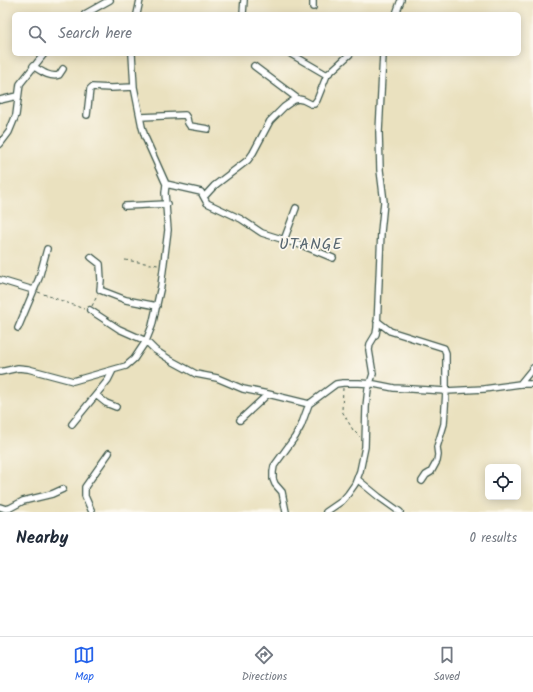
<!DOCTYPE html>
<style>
:root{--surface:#fff;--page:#f6f6f7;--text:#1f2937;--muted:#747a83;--line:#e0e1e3;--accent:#2563eb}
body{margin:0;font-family:Kalam,sans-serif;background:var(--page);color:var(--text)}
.controls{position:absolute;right:12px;bottom:12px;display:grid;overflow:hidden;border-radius:6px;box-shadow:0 2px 10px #0003}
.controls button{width:36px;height:36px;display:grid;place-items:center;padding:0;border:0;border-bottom:1px solid var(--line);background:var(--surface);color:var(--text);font:20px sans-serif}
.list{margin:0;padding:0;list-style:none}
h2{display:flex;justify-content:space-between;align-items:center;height:52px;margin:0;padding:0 16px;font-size:17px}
h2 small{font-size:13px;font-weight:400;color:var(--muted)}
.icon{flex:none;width:22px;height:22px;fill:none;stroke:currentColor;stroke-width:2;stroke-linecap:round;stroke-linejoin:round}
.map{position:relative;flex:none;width:533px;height:512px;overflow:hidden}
.search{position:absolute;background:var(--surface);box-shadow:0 2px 10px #0003;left:12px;right:12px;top:12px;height:44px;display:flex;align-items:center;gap:10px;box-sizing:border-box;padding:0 14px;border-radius:6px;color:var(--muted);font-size:15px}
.sheet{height:124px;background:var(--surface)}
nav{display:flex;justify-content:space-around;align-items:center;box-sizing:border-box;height:56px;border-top:1px solid var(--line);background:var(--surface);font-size:11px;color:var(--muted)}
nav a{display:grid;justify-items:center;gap:2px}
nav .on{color:var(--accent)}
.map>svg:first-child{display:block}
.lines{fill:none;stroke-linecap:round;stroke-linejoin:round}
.minor-casing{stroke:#3d5649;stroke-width:8}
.path{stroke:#3d5649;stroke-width:1;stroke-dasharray:3 3;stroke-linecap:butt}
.minor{stroke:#fff;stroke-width:5.5}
.labels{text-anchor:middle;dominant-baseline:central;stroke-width:3.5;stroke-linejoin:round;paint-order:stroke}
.quarter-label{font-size:16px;letter-spacing:1px;fill:#576670;stroke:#fbf7ec}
</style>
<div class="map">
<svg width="533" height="512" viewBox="0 0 533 512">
<rect width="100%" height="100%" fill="#fbf7ec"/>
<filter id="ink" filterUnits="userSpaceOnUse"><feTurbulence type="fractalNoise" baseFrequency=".025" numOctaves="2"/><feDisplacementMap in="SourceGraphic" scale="8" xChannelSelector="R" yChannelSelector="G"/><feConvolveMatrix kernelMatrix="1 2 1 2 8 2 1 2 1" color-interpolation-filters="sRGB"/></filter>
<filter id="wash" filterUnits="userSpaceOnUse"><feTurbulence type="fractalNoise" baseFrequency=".012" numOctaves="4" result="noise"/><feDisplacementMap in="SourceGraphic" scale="16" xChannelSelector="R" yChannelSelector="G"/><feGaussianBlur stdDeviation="0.9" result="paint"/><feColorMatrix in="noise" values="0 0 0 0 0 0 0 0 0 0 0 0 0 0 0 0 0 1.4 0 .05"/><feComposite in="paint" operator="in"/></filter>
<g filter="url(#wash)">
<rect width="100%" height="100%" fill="#eae1bf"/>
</g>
<g filter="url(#ink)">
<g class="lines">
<!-- minor casing -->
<g class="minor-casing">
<path id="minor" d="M313,7V0
M85,14L110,0
M137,14L140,0
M243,14L244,0
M396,14L401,0
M132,54L134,87L142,127L145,137L166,184L201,192L207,203L241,219L262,233L304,246L333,258
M291,54L327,75
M33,66C41,71 50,78 59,75L63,69
M254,66L298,99
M0,100L17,96
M87,115L90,89L92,87L111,88L134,87
M141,117L185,115L187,118L188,123L190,126L208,129
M0,144L9,132L16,115L20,84L44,54
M204,197L214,186L248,160L253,153L270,121L284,107L294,100L298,99L303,100L311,104H314L317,100L327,75L350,54
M125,206L167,204
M284,240L296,208
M91,257L100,264L101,280L100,290L126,300L157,306
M0,280L33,290
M90,310L119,329L146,341L155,350L172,361L196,374L217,378L243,389L268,394
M377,321L390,331L444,348L446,353V391L484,389L520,384H533
M18,328L39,278L47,249
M0,372L18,368L28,369L73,381L126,366L134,359L146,341L152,326L161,286L168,230L165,193L166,184
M520,384L533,368
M96,395L106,403L116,407
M240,420L268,394L309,404
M72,424L108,380L113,370
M357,479L379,497L400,512
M0,507L6,509L10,508L23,501L52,494L63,489
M92,512L85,496V487L109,453
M286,512L282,492L275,484L273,479V472L274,466L295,437L301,426L309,404L336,384L343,383H359L374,384L394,388L446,391L444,424L437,447L438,455L437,461L431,472L426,475L422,481
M326,512L342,501L348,494L355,484L360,471L365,447L366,407L368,389L373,374L369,350L370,344L376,334L377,328L381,232L384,202L380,170L379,132L383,54"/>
</g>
<!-- path -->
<path class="path" d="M125,260L158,265
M38,292L84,309
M92,306L98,294
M343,388L342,411L353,430L360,437"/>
<!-- minor -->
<use href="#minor" class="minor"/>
</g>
</g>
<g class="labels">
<!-- quarter labels -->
<g class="quarter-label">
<text x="311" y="244">UTANGE</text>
</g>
</g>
</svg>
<div class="controls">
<button><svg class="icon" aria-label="locate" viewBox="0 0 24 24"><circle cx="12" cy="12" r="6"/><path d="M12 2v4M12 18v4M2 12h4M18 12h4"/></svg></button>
</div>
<div class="search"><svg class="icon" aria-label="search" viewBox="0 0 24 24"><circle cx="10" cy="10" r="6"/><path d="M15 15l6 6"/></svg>Search here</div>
</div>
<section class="sheet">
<h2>Nearby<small>0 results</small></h2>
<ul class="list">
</ul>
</section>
<nav>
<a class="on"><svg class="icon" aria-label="map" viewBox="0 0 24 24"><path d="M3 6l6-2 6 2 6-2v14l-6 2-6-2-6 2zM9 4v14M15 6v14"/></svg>Map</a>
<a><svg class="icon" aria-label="directions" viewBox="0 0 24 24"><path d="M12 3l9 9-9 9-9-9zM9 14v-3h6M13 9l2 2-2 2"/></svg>Directions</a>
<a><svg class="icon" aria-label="saved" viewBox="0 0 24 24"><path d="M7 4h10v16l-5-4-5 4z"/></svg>Saved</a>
</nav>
